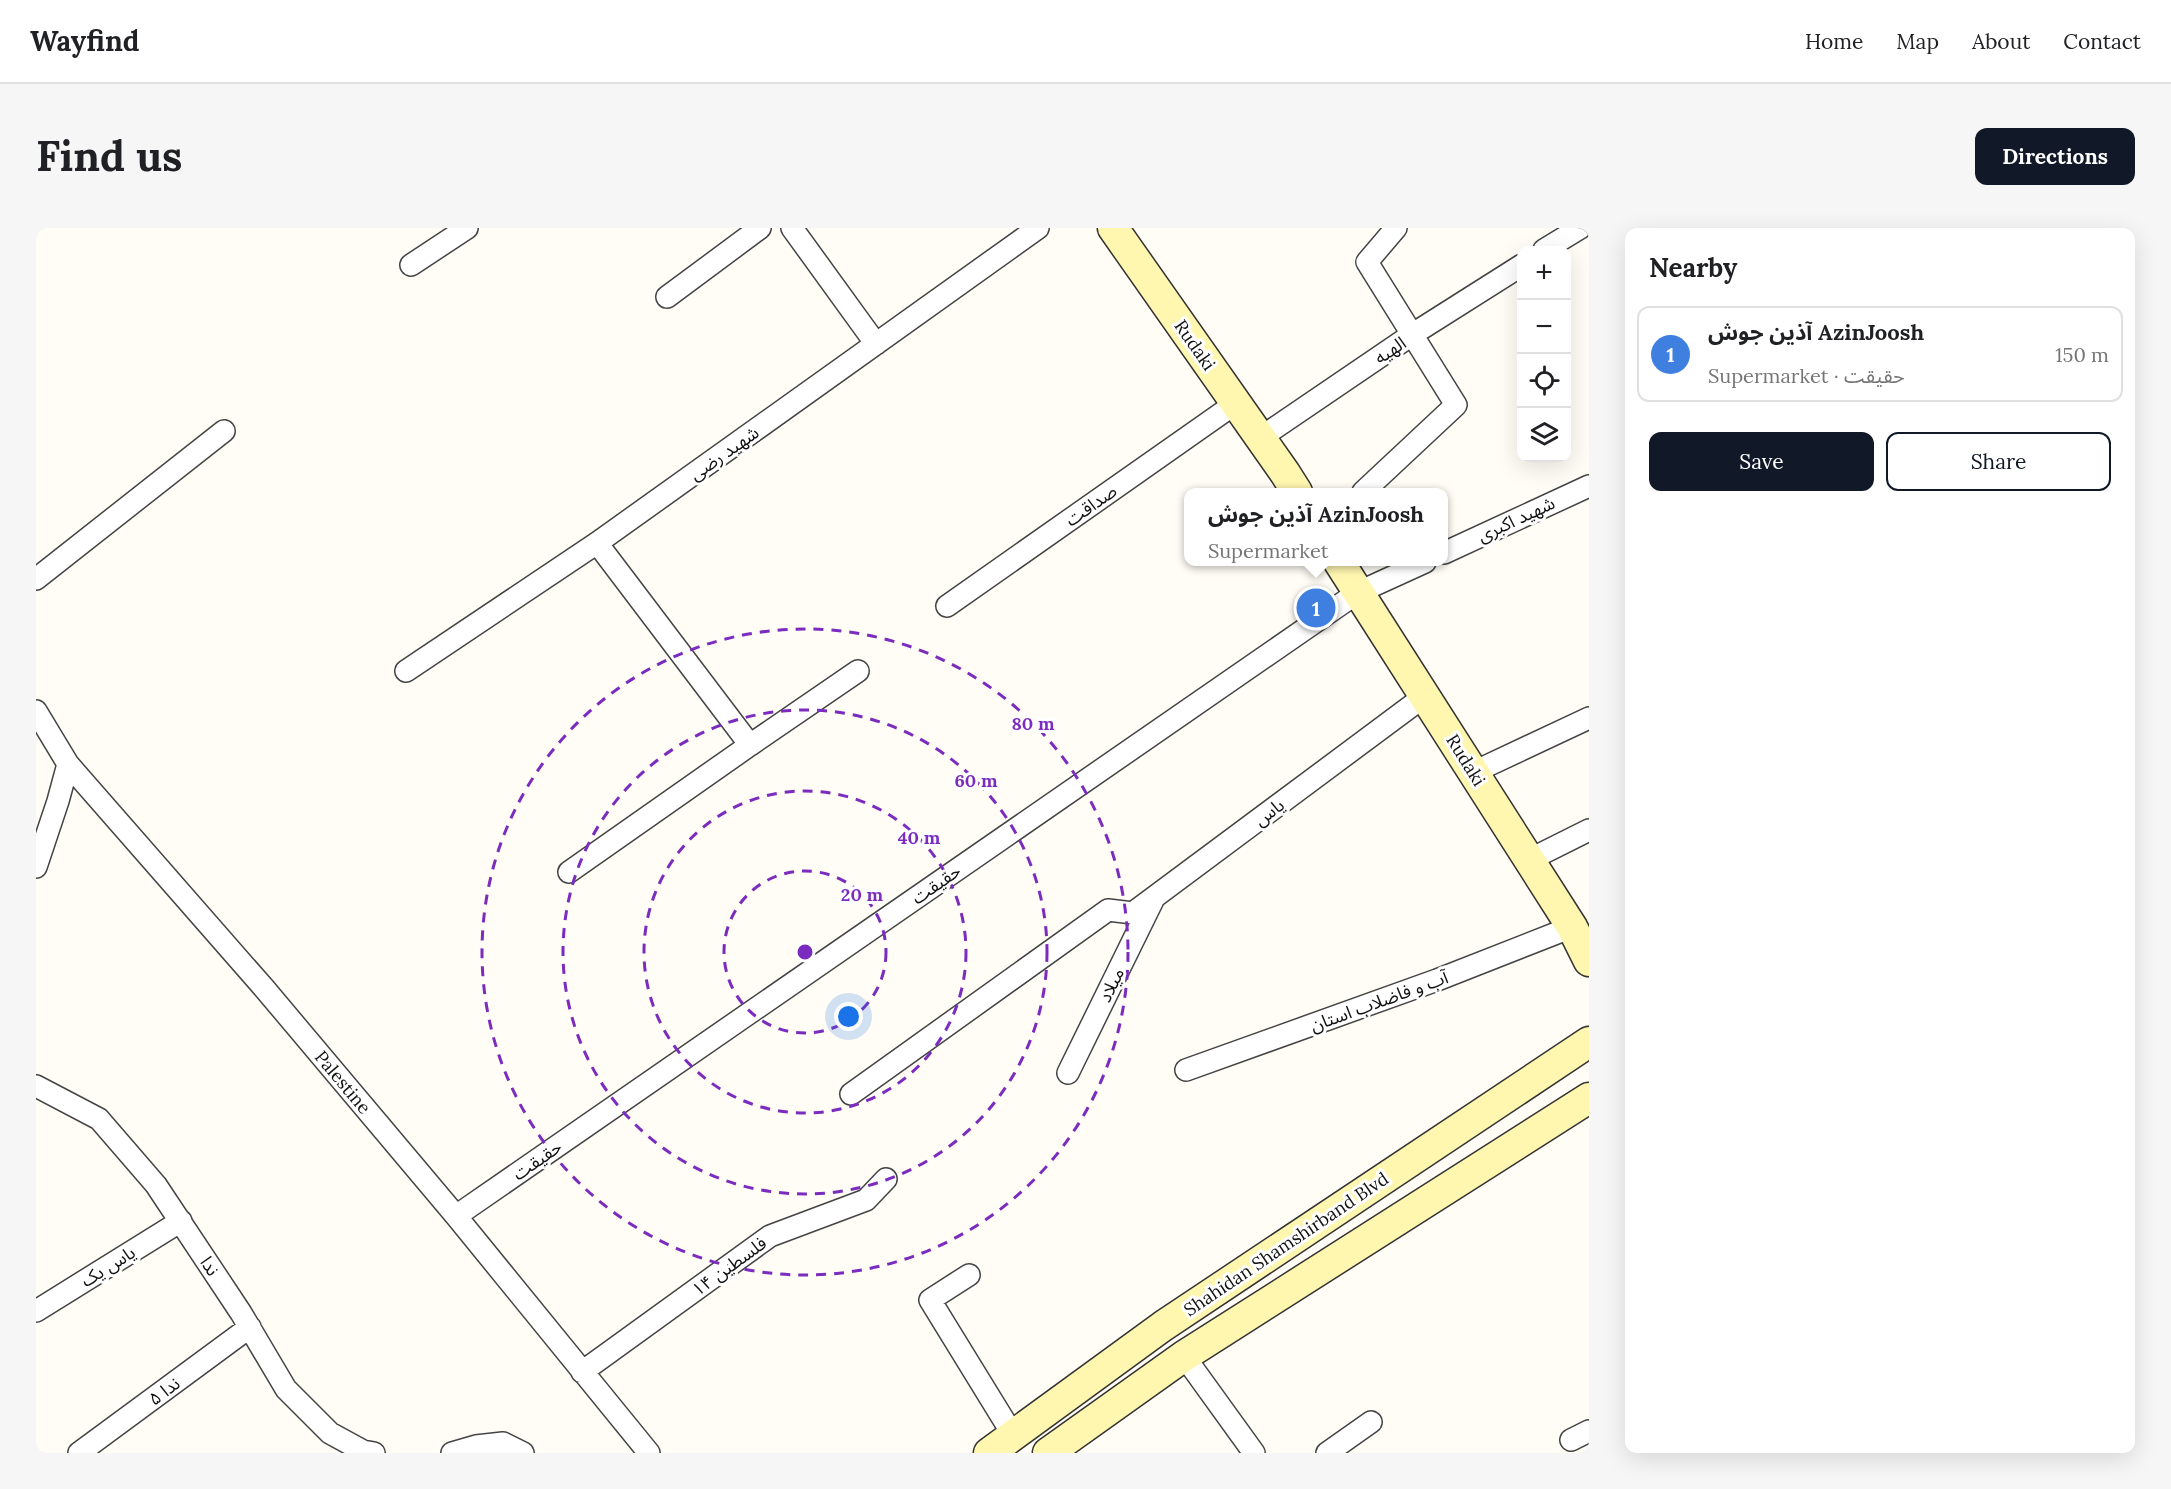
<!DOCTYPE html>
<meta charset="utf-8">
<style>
:root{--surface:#fff;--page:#f6f6f6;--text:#202124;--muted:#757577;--line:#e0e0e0;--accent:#111827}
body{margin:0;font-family:Lora,"Noto Sans Arabic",serif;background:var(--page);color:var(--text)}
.controls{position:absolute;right:18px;top:18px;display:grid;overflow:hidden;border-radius:12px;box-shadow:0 6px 24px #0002}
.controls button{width:54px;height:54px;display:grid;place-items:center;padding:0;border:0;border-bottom:2px solid var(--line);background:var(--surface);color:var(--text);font:30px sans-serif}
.you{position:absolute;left:813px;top:789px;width:21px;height:21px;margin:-15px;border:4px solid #fff;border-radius:50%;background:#1a73e8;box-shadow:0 0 0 9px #1a73e833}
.badge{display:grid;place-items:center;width:39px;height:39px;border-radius:50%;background:var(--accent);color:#fff;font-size:20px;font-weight:700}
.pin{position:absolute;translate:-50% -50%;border:3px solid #fff;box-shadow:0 2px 6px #0006}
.popup{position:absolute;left:1148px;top:260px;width:264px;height:78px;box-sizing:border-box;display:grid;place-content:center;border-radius:12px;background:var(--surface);filter:drop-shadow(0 2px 4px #0005);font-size:20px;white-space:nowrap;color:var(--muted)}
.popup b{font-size:22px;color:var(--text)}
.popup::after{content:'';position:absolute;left:50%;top:100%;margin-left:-12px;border:12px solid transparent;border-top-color:var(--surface)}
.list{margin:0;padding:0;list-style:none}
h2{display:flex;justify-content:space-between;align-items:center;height:78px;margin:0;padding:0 24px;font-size:26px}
h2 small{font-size:20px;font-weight:400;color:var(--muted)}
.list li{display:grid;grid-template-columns:39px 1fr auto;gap:18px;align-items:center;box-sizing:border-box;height:96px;margin:0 12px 12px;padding:0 12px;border:2px solid var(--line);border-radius:12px}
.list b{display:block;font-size:22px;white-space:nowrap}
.list p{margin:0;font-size:20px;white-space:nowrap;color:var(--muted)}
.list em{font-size:20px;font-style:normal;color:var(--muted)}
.actions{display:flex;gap:12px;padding:18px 24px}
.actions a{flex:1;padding:14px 0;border:2px solid var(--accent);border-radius:12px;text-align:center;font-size:21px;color:var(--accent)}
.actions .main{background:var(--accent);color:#fff}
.icon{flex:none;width:33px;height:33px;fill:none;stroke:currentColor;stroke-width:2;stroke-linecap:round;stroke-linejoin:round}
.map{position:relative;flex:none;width:1553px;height:1225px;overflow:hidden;border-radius:12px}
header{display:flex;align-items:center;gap:36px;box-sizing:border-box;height:84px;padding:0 30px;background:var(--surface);border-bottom:2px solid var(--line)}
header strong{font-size:28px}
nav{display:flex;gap:33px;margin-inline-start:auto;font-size:21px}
.intro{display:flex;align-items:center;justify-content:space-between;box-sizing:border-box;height:144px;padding:0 36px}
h1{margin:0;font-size:42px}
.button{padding:15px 27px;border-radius:12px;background:var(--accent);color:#fff;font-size:21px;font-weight:700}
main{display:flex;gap:36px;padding:0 36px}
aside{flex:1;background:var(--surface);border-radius:12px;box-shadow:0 6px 24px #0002}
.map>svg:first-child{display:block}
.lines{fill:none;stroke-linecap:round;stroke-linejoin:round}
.street-casing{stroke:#444;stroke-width:24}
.secondary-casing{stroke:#333;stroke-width:33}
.street{stroke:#fff;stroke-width:21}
.secondary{stroke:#fff6b0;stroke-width:30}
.ring{fill:none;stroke:#7b2cbf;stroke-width:3;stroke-dasharray:10 8}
.labels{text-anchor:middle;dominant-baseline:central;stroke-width:6;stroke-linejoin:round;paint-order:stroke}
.street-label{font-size:18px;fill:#111;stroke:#fff}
.centre{fill:#7b2cbf;stroke:#fff;stroke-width:3}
.ring-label{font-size:18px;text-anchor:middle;font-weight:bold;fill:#7b2cbf;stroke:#fff;stroke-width:6;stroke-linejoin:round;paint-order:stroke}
</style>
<header>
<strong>Wayfind</strong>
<nav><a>Home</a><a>Map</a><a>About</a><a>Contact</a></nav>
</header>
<div class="intro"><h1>Find us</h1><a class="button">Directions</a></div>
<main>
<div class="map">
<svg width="1553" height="1225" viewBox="0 0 1553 1225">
<rect width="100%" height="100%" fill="#fffdf5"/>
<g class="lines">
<!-- street casing -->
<g class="street-casing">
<path id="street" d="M756,0L840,116
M1508,22L1544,0
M375,37L431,0
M631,69L724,0
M1224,210L1377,106L1486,37
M1327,264L1420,177L1331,34L1360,0
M1408,325L1553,258
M0,351L188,203
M911,378L1200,175
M370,443L561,315L1002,0
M0,483L32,536L228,760L420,988L613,1225
M714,517L822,443
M1438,544L1553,490
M1493,632L1553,602
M0,639L22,573L32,536
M533,644L714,517L561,315
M1150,842L1401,752L1536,699
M1032,845L1117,672
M0,858L63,891L120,957L205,1085L250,1161L294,1205L327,1223L338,1225
M815,866L1072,682L1097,685L1390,467
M420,988L1321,365L1389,334
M933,1047L894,1072L977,1207
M0,1083L145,993
M1148,1128L1218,1225
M546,1144L734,1008L830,972L850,951
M1535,1212L1553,1203
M43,1225L214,1099
M416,1225L440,1218L467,1215L487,1225
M1291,1225L1335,1194"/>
</g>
<!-- secondary casing -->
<g class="secondary-casing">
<path id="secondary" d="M1077,0L1249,245L1261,264
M1303,334L1536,699L1553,733
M953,1225L1127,1098L1553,814
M1012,1225L1148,1128L1553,870"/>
</g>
<!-- street -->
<use href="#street" class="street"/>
<!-- secondary -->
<use href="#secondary" class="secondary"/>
</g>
<!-- distance rings -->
<g class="ring">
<circle cx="769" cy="724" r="81"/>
<circle cx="769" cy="724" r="161"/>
<circle cx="769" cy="724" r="242"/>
<circle cx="769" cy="724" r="323"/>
</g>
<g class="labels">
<!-- street labels -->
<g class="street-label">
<text transform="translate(1159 117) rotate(55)">Rudaki</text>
<text transform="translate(1354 122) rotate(-34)">الهیه</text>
<text transform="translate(688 225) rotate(-35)">شهید رضی</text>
<text transform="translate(1055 277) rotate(-35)">صداقت</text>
<text transform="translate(1480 291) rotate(-25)">شهید اکبری</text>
<text transform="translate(1430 532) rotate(58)">Rudaki</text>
<text transform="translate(1233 584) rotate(-37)">یاس</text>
<text transform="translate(900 656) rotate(-35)">حقیقت</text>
<text transform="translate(1075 757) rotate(-64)">میلاد</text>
<text transform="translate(1343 773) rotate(-20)">آب و فاضلاب استان</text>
<text transform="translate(307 854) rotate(50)">Palestine</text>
<text transform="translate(501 932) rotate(-35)">حقیقت</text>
<text transform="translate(1250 1016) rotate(-34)">Shahidan Shamshirband Blvd</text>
<text transform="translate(72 1038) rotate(-32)">یاس یک</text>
<text transform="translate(174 1038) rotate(57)">ندا</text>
<text transform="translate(693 1038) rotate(-36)">فلسطین ۱۴</text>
<text transform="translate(128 1163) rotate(-37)">ندا ۵</text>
</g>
</g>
<circle cx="769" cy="724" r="9" class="centre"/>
<g class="ring-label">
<text x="997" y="502">80 m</text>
<text x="940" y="559">60 m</text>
<text x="883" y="616">40 m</text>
<text x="826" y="673">20 m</text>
</g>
</svg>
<div class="controls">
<button>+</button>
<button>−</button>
<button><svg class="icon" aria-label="locate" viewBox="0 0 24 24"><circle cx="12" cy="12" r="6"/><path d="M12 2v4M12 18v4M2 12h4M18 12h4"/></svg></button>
<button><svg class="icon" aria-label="layers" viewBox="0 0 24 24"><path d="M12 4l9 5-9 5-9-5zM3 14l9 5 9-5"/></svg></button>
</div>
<div class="you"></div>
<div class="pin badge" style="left:1280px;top:380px;background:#3f7fe0">1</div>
<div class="popup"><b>آذین جوش AzinJoosh</b>Supermarket</div>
</div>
<aside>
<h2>Nearby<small></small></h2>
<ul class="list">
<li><span class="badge" style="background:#3f7fe0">1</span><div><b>آذین جوش AzinJoosh</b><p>Supermarket · حقیقت</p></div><em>150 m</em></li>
</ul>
<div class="actions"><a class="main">Save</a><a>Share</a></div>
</aside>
</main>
